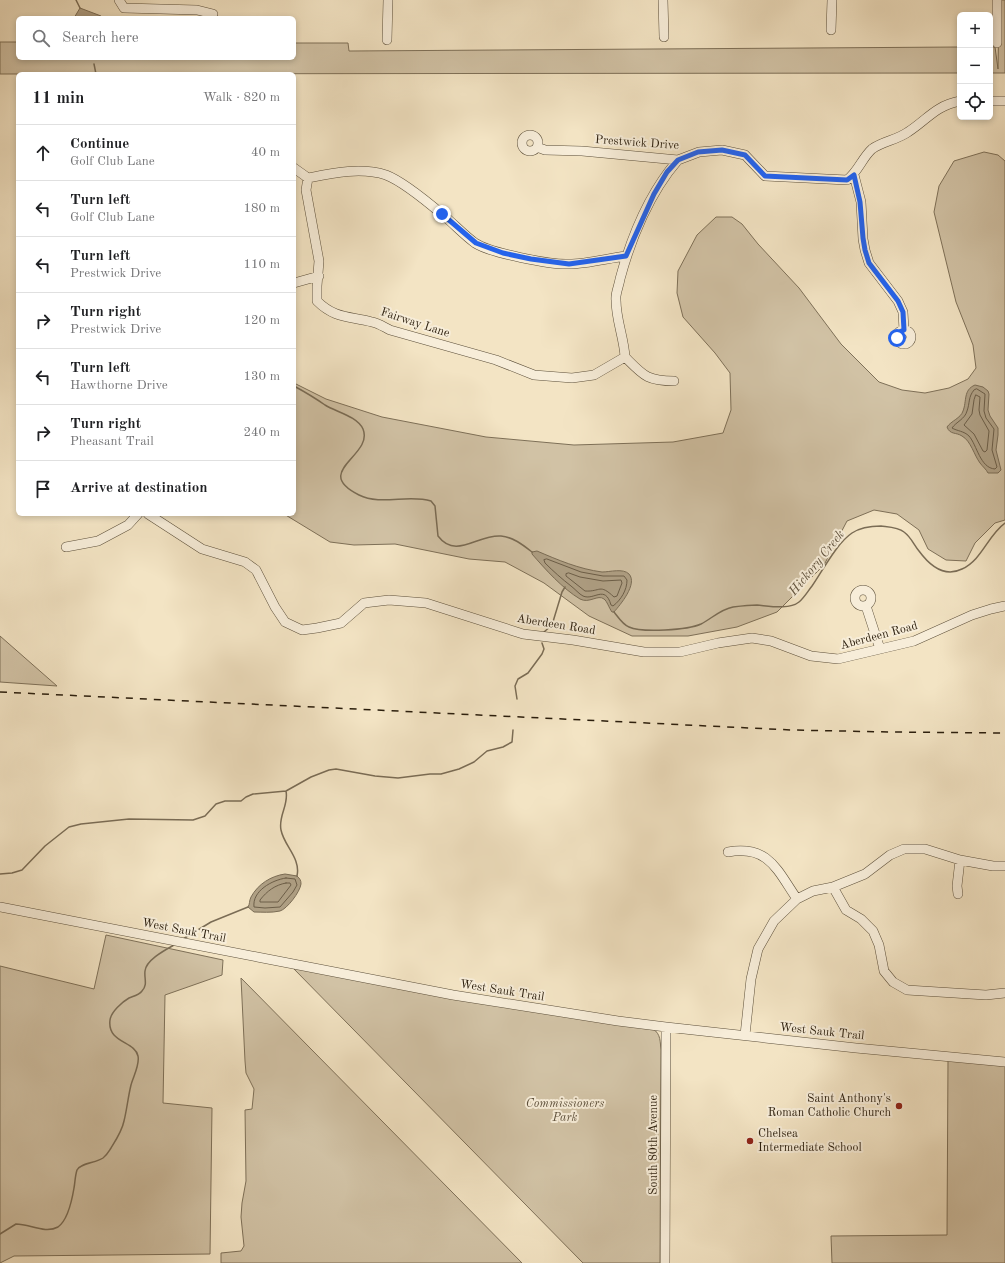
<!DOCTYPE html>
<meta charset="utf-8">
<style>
:root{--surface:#fff;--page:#f6f6f6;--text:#202124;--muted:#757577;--line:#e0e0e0}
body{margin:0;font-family:"Old Standard TT",serif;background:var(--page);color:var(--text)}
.controls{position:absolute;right:12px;top:12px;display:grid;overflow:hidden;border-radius:6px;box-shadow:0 2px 6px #0003}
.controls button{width:36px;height:36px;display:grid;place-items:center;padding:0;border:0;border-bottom:1px solid var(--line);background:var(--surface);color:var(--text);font:20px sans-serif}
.stop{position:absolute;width:12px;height:12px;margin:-9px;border:3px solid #2563eb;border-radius:50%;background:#fff}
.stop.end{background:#2563eb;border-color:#fff;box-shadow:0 1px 4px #0008}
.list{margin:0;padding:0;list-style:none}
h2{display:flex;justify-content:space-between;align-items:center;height:52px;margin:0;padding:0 16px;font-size:17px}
h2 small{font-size:13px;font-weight:400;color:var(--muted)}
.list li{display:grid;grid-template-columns:26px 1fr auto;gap:12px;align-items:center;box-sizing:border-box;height:56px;padding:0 16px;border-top:1px solid var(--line)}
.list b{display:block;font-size:15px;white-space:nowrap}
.list p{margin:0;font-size:13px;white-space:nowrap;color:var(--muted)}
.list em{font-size:13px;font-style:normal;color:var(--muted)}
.icon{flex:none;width:22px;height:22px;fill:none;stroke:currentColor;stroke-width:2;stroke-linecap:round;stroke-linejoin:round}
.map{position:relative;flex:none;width:1005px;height:1263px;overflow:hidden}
.search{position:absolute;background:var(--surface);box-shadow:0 2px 6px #0003;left:16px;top:16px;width:280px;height:44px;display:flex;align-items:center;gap:10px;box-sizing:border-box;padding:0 14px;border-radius:6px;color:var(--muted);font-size:15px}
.panel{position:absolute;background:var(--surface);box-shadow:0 2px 6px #0003;left:16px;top:72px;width:280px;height:444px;border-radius:6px}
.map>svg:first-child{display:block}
.green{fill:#d1c2a5;stroke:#7e7058}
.water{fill:#afa085;stroke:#7a6c55}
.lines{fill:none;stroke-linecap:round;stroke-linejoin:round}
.shore{stroke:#6c5e48;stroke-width:1}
.stream{stroke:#7a6c55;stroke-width:1.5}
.minor-casing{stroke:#5c4f3a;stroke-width:10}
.minor{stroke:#f7edd9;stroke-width:9}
.rail{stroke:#2a1d0c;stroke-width:1.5;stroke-dasharray:7 7;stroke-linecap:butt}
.route{stroke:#2563eb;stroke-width:5}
.poi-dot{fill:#8f2418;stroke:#f7edd9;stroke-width:1.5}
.labels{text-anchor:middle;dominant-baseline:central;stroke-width:4;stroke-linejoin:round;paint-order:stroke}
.street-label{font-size:12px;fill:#2a1d0c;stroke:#f7edd9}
.poi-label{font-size:12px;fill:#2a1d0c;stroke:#f7edd9;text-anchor:end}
.park-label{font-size:12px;font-style:italic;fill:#5c4f3a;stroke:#f7edd9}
.water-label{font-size:13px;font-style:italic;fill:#5f513c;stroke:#f7edd9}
</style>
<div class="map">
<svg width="1005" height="1263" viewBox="0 0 1005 1263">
<rect width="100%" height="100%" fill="#f3e4c4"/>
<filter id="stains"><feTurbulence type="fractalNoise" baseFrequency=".005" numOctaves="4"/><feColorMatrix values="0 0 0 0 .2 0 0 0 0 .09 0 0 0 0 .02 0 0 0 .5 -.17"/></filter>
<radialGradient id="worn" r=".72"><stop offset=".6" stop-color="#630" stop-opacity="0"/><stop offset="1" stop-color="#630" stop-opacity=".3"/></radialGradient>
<!-- green -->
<path class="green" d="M999,0H1005V73H990V47H995L998,69Z
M0,42H18V58H294V43H348L349,51L960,47V73L0,74Z
M984,152L998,155L1005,161V520L995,523L975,543L966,561L946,560L928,549L919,530L897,514L874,510L847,521L824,565L777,612L737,627L688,636H632L589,616L544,583L505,562L469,559L395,544L354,545L330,542L284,514H294V383L326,399L382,417L486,437L574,445L673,442L723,433L731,410L730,373L715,353L683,317L677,293L678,271L697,235L716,217H732L742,224L758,244L799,288L841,344L879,382L902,390L925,393L949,388L968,379L976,368L973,345L956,302L934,212L939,186L954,161Z
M0,636L57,686L0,682Z
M106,935L223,960L222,975L165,995L163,1103L212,1108L210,1254L14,1256L0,1263V966L94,989Z
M293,968L653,1029C661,1034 660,1042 661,1050L660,1263H583Z
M241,978L522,1263H221V1253L241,1251L244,1246L241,1217L242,1203L246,1181L245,1110L252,1109L254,1089L246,1073L245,1061Z
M948,1060L1005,1065V1263H832L831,1236L947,1235Z"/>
<!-- water -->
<path class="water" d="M80,8L101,16L102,18H74Z
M975,385L983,387L988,391L989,394L988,410L990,416L998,428V435L996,450L1001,470L998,473H988C986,469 983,467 980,463C974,455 971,441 962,436C956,432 950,435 947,427C951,421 961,418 963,411C967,401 963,390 975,385Z
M537,551C558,560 579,569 602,572C610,572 623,568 629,574C638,584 620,605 614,612H612C609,608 607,601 604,599C598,594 589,604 580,599C563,589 545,569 532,554V552Z
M285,874L297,876C300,879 301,880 301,884C300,892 287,909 280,911C271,913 262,912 254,912L248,907C250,904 249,901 251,897C258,884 271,876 285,874Z"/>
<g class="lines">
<!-- shore -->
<path class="shore" d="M977,389L985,394L984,411L986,418L994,429L992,450L997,467L995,469C980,468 977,445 969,436C964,431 957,431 952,428C956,422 965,419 967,411C970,403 968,397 974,390Z
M976,395L980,397L979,410L980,415L989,431L987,450L985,452L983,451L974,434L964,425L972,414L974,400Z
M547,559L581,572L603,576H624L627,580C627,590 621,600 613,606L611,605C605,584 594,601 583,596C579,594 575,589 571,586C562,579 553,571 545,563L544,560Z
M569,573L580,577L603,581L621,580L622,583L617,596L614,597C599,583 601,592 585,591L566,576V574Z
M286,878L295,879L297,885L293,892L280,907L265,908L254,907C252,891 272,880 286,878Z
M286,883H290L291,885L278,902H260V900C267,891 275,885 286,883Z"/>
<!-- stream -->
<path class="stream" d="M76,0L80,8
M94,64L96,74
M294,386C305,392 315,398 325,405C336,412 357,416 363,429C374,456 311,471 359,495C381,506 408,494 431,501L435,506L438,536C456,560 478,534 501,536C513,537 523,545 532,552
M614,612C618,617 623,625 629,627C642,633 688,630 701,624C711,619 721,609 733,607C741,606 749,605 757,605C769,606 789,610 799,602C804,598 808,591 812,586C823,570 837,543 852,533C861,527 871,526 881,526C889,527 898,527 904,532C911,537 914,545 919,551C930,566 944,578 962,569C982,560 988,535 1005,523
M544,632L552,625L562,592L565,587
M517,699L515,686L518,679L528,673L542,654L544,649L542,643
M286,791C289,805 278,816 281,830C284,846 301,858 297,876
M0,874L12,873L22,870L45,846L69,827L81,824L129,819L193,820L205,816L216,804L225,801H241L246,797L253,794L286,791L311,777L329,770L336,769L375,776L398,778L430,774H441L459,769L474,762L487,751L503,747L512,742L513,730
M183,939L211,922L248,907
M0,1234L16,1224C30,1224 45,1234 58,1227C68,1220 72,1200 74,1188C75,1183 75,1176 77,1170C80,1163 96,1163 103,1158C107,1155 109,1151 111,1148C116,1140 122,1131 124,1121C127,1109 128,1097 131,1085C133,1077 140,1065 138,1056C135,1041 107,1043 110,1020C111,1012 122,1002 129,998C134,996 139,995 142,991C148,985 144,978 145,971C146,960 165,950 174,945"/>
<!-- minor casing -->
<g class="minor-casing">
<path id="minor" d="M119,0L124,8L197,10L213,14
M663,0L664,37
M831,30L832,0
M387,40L388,0
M997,43V0
M990,101H1005
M522 143a8 8 0 1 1 16 0a8 8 0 1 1-16 0Z
M537,147L545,150L582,151L678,160L699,152L722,150L745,155L765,176L847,180C858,172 862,158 872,149C883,141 897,140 908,132C928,119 935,106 960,101
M294,168L308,178C333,173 361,167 386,175C402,181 430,204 443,215C454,224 464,235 475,243C490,253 551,265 569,264C587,264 609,258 626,256
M854,175L861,202L863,239L865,250L869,263L898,301L903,312L904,330
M308,178L306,190L319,261L317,286V301C335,319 350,316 372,322C378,323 384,327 390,330L496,360L534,375L572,378L594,375L625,357
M294,283L319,276
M897 337a7 7 0 1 1 14 0a7 7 0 1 1-14 0Z
M625,357C624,338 616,320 616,300C615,294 619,286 620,279C631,238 650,192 678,160
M625,357C644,376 647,381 674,381
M148,514L202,549L245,562L256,570L275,607L285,622L302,630L317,628L341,623L364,603L389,600L426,603L523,634L573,640L644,652H680L718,643L752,638L771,641L811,656L838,659L914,641L972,615L991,609L1005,606
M66,547L98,541L128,525L138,514
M855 598a8 8 0 1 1 16 0a8 8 0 1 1-16 0Z
M866,606L880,649
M728,852C769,845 777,870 797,899
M833,887L846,910L861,919L873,931L879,945L884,971L893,982L907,990L986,995L1005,993
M958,894L957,886L960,860
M0,907L453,995L618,1021L666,1027L856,1048L1005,1062
M745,1035L751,979L758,949L774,921L797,899L813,891L833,887L865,874L890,855L904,849H925L960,860L993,866H1005
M665,1263L666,1027"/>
</g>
<!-- minor -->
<use href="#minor" class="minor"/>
<!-- rail -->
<path class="rail" d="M0,692L792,730L889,732L1005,733"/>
</g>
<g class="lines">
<!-- route -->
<path class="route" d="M442,214L476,243L503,253L531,259L569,264L626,256L654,194L667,172L678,160L698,152L722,150L745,155L765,176L847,180L854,175L860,202L863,238L865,250L869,263L898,301L903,312L904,330L897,333V338"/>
</g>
<!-- markers -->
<g class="poi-dot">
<circle cx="899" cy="1106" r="4"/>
<circle cx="750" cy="1141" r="4"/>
</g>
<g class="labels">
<!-- street labels -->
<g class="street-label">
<text transform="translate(637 143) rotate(4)">Prestwick Drive</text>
<text transform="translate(415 323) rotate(18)">Fairway Lane</text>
<text transform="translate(556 625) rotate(9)">Aberdeen Road</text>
<text transform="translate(879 636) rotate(-15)">Aberdeen Road</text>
<text transform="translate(184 931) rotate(11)">West Sauk Trail</text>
<text transform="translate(502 991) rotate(9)">West Sauk Trail</text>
<text transform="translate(822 1032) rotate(6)">West Sauk Trail</text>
<text transform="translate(654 1145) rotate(-90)">South 80th Avenue</text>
</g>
<!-- poi labels -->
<g class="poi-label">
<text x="891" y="1099">Saint Anthony's<tspan x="891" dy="14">Roman Catholic Church</tspan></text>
<text x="758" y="1134" text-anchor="start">Chelsea<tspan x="758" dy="14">Intermediate School</tspan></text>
</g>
<!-- park labels -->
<g class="park-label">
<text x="565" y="1104">Commissioners<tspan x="565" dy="14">Park</tspan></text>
</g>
<!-- water labels -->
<g class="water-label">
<text transform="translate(817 563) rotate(-51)">Hickory Creek</text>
</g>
</g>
<rect width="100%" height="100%" filter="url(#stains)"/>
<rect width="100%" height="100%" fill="url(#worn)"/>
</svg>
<div class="controls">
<button>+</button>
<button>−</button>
<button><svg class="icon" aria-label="locate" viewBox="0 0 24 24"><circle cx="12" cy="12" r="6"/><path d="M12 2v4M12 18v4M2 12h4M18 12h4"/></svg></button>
</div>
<div class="stop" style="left:897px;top:338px"></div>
<div class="stop end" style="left:442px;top:214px"></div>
<div class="search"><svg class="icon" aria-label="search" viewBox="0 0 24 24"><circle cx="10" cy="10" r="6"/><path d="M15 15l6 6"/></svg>Search here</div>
<section class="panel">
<h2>11 min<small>Walk · 820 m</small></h2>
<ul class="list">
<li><svg class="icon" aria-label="ahead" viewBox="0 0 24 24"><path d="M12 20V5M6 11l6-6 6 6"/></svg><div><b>Continue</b><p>Golf Club Lane</p></div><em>40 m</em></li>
<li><svg class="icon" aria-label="left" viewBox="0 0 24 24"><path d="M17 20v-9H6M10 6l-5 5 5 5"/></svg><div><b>Turn left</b><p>Golf Club Lane</p></div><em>180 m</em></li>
<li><svg class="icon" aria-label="left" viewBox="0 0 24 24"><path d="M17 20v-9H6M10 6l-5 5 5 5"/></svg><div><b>Turn left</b><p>Prestwick Drive</p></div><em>110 m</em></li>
<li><svg class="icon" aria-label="right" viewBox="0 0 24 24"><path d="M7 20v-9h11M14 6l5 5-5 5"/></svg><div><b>Turn right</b><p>Prestwick Drive</p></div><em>120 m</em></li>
<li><svg class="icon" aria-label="left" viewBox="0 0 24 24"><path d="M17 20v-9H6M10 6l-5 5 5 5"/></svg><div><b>Turn left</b><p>Hawthorne Drive</p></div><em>130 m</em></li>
<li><svg class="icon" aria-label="right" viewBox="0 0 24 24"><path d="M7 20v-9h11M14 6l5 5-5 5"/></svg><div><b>Turn right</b><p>Pheasant Trail</p></div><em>240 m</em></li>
<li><svg class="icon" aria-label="arrive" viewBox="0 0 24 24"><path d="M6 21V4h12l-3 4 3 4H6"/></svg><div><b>Arrive at destination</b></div></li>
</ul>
</section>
</div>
